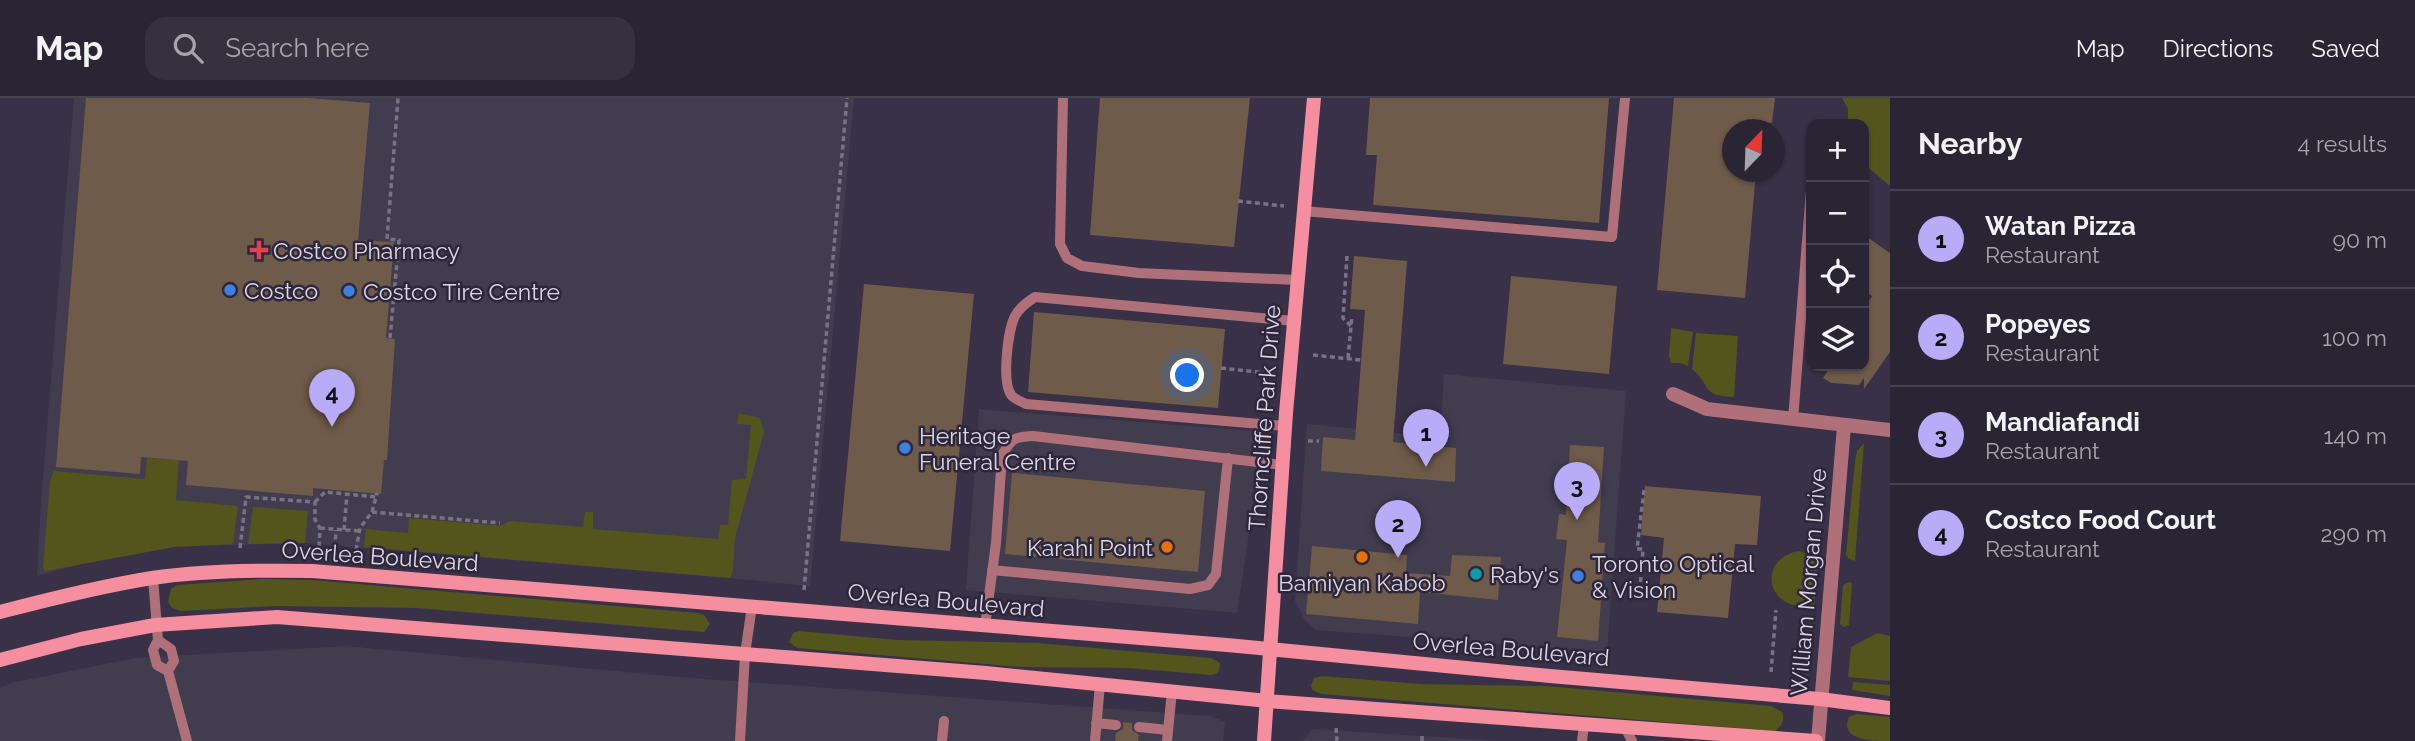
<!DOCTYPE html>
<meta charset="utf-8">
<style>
:root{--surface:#2a2535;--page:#363141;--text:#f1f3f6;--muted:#a5a5ad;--line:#464250;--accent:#b8abf7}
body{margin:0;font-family:Raleway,sans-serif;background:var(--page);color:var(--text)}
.controls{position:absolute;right:21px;top:21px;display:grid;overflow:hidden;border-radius:14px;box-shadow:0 2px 5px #0004}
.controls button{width:63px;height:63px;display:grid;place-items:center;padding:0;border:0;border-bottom:2px solid var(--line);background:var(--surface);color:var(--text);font:35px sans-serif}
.compass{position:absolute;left:1722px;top:21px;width:63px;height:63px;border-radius:50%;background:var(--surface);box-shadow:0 2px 5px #0004;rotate:23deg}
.you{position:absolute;left:1188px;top:278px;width:24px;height:24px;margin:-18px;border:5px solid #fff;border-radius:50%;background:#1a73e8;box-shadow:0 0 0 10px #1a73e833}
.badge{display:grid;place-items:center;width:46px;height:46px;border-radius:50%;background:var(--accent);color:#111;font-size:23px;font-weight:700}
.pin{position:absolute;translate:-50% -58px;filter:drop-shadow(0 2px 4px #0008)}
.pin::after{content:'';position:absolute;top:37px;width:24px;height:21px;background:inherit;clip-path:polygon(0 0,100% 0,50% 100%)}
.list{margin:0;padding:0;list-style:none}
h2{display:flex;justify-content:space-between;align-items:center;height:91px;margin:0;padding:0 28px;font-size:30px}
h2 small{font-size:23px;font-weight:400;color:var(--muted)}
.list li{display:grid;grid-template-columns:46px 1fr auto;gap:21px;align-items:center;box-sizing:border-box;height:98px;padding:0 28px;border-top:2px solid var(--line)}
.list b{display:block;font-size:26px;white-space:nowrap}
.list p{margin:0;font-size:23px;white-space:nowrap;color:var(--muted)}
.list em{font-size:23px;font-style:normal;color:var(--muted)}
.icon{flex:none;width:38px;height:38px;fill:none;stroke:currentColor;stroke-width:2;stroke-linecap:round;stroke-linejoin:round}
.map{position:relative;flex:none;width:1890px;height:643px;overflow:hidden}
header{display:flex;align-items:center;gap:42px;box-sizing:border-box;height:98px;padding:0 35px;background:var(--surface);border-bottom:2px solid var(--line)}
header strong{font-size:33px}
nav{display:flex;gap:38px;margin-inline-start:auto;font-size:24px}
.search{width:490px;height:63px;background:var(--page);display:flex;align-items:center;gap:18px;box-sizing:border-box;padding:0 24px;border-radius:21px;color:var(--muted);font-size:26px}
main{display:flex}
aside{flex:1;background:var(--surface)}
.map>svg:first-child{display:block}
.commercial{fill:#413d4f}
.green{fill:#53551c}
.building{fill:#6f5b49}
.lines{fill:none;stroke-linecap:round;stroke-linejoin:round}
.path{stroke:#787285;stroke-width:3.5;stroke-dasharray:5 3.5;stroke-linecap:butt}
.lane{stroke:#b0707a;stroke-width:10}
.street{stroke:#b0707a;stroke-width:14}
.secondary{stroke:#f58fa0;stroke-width:14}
.health-dot{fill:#e0444e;stroke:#2e273c;stroke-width:2.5}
.shop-dot{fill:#3f7fe0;stroke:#2e273c;stroke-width:2.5}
.food-dot{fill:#e8710a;stroke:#2e273c;stroke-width:2.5}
.culture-dot{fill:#0f9aa8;stroke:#2e273c;stroke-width:2.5}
.labels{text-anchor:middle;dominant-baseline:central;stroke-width:5;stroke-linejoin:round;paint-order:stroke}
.poi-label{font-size:23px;fill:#dad6e3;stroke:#2e273c;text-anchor:start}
.street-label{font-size:23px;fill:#dad6e3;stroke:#2e273c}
</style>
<header>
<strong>Map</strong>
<div class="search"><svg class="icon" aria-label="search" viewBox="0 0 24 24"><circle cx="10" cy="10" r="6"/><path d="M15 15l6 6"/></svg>Search here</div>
<nav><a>Map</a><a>Directions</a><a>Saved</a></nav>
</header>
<main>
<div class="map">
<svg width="1890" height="643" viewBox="0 0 1890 643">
<rect width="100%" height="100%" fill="#383147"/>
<!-- commercial -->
<path class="commercial" d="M74,0H854L810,488L730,480L305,445L174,449L85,465L37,478L41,404Z
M1444,276L1626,293L1607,554L1316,532L1304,521L1295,503L1307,326L1440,339Z
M979,311L1264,334L1237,515L966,492Z
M346,548L679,579L1210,618L1225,624L1223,643H0V590L11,585L135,560Z
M1313,631L1501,643H1302Z"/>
<!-- green -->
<path class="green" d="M1842,0H1890V88L1864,66V26H1848V11Z
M1671,230L1693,234L1688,268L1681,265H1671L1669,258Z
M1696,235L1738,238L1734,299C1700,298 1712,287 1692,271Z
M739,315L760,320L764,334L735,440L733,473L730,480L364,449L366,431L408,435L409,420L501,428L509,423L583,429L585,414H593V431L718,441L720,427H728L732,382L746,381L751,327L737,326Z
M1864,345L1855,463L1848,460L1846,456L1855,363L1857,353Z
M147,360L179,362L176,402L238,408L233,446L174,449L45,473L43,470L50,383L54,373L145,381Z
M253,409L308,413L305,445L248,446Z
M1799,453L1818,459L1814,508C1764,515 1757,460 1799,453Z
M262,481L311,482L698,515L704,517L710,526L704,534L417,510L276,508L181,513L172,510L168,504L171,491L177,487Z
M1849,484L1852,485L1849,527L1844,529L1840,526L1843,487Z
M799,533L898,542L1037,545L1211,560L1220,565L1219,573L1216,576L1211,577L1128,570L1021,569L797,550L789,544L793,535Z
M1877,535L1890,538V583L1848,579L1851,549Z
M1322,578L1420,586L1546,588L1771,608L1782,614C1785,622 1782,628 1775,633L1321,596L1312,592L1311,587L1314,580Z
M1853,584L1890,587V598L1852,592Z
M1856,616L1890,619V643C1872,643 1839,643 1849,619Z"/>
<!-- building -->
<path class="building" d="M86,0H308L370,5L358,142L394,144L386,240L395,241L387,362H384L381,396L313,390V398L186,387L188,363L141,359L140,376L56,369Z
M1100,0H1250L1234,149L1090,137Z
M1370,0H1609L1599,125L1373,107L1377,57H1366Z
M1674,0H1775L1772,25L1761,24L1760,32H1732V74H1756L1745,200L1657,192Z
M1864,137L1890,155V254L1864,291V280L1859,287L1831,285L1823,280L1831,268H1864V210L1872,198L1864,193Z
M1354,158L1407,163L1393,344L1456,350L1455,384L1321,373L1323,339L1355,342L1365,212L1350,211Z
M1511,178L1617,188L1609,276L1503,266Z
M864,186L974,196L950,453L840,443Z
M1034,214L1225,231L1218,310L1028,294Z
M1570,347L1604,349L1598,444L1605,445L1598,543L1557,539L1567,442L1556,441L1559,416L1566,417Z
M1012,375L1205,393L1198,474L1005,456Z
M1645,388L1761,398L1757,447L1735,446L1728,520L1657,514L1664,440L1641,437Z
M1312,448L1407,457L1406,475L1450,478L1452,457L1501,459L1498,502L1420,494L1418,526L1306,516Z
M1123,624L1132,625V632L1139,637L1138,643H1115L1116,635L1123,631Z"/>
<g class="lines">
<!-- path -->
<path class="path" d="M1238,103L1284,108
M1347,158L1343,220L1351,228
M390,240L399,142L387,141L398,0
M1313,257L1361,262
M1348,260L1352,218
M1221,270L1275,276
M1308,343H1319
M1644,392L1637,451H1643L1640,491H1654
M315,404L325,394L377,399
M372,414L500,425
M320,430L360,433
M344,432L347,396
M240,450L246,399L315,404V422L320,430L319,450
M335,450L336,432
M356,452L360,430L372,414L377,395
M804,492L847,0
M1771,574L1776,512
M1336,630L1337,643
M1422,643V636"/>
<!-- lane -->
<path class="lane" d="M1063,0L1060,146L1067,160L1082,168L1139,175L1297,182
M1303,113L1612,139L1625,0
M1793,322L1811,92
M1285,328L1026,306C1022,304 1015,301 1012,298C1001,286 1008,231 1015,218C1020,209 1027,204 1035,199L1294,223
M992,472L1190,491L1208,487L1216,476L1228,360
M153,480L158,542L153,552L157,567L168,573L187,643
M985,528L996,445L1002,357C1012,340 1014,339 1033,338L1283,367
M158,542L171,551L174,563L168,573
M1096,625L1116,627
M1139,629L1168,632
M1625,629L1632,643
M740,643L745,556L752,508
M942,643L944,623
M1095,643L1100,586
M1167,643L1172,593
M1582,643L1584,628"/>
<!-- street -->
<path class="street" d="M1673,296L1707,311L1890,332
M1818,643L1844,328"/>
<!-- secondary -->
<path class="secondary" d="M0,514C50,501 101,488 152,480C201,473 262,472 312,473L1227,547L1550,578L1820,601L1890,610
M0,562L81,541L155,527L277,519L986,575L1268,603L1816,643
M1264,643L1286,315L1314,0"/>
</g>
<!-- markers -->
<path class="health-dot" d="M255.5 141.5h7v7h7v7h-7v7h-7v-7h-7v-7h7z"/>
<g class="shop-dot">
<circle cx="230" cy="192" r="7"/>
<circle cx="349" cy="193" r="7"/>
<circle cx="905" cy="350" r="7"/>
<circle cx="1578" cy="478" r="7"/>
</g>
<g class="food-dot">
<circle cx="1167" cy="449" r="7"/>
<circle cx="1362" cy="459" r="7"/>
</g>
<circle class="culture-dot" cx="1476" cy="476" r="7"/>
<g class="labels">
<!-- poi labels -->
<g class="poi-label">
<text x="273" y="152">Costco Pharmacy</text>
<text x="244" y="192">Costco</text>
<text x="363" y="193">Costco Tire Centre</text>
<text x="919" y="337">Heritage<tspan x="919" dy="26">Funeral Centre</tspan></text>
<text x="1153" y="449" text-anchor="end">Karahi Point</text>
<text x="1592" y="465">Toronto Optical<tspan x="1592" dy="26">&amp; Vision</tspan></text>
<text x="1490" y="476">Raby's</text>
<text x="1362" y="484" text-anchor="middle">Bamiyan Kabob</text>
</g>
<!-- street labels -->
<g class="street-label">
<text transform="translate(1264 320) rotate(-86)">Thorncliffe Park Drive</text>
<text transform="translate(380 458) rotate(4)">Overlea Boulevard</text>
<text transform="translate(1808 484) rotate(-85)">William Morgan Drive</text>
<text transform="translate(946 502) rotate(5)">Overlea Boulevard</text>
<text transform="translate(1511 551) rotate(5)">Overlea Boulevard</text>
</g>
</g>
</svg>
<div class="controls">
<button>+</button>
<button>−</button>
<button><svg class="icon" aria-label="locate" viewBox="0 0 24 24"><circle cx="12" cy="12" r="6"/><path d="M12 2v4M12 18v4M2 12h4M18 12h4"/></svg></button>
<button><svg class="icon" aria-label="layers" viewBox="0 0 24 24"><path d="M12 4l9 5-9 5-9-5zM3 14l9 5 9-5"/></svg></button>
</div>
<svg class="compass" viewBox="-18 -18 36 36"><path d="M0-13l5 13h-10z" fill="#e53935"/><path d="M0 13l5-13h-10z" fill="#a5a5ad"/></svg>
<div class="you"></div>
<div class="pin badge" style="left:1426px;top:369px">1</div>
<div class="pin badge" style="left:1398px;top:460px">2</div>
<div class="pin badge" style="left:1577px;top:422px">3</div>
<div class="pin badge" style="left:332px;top:329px">4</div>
</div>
<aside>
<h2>Nearby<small>4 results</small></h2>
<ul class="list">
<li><span class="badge">1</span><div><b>Watan Pizza</b><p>Restaurant</p></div><em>90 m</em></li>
<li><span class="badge">2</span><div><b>Popeyes</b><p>Restaurant</p></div><em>100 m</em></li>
<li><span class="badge">3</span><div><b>Mandiafandi</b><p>Restaurant</p></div><em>140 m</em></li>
<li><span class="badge">4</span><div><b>Costco Food Court</b><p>Restaurant</p></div><em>290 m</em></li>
</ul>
</aside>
</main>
